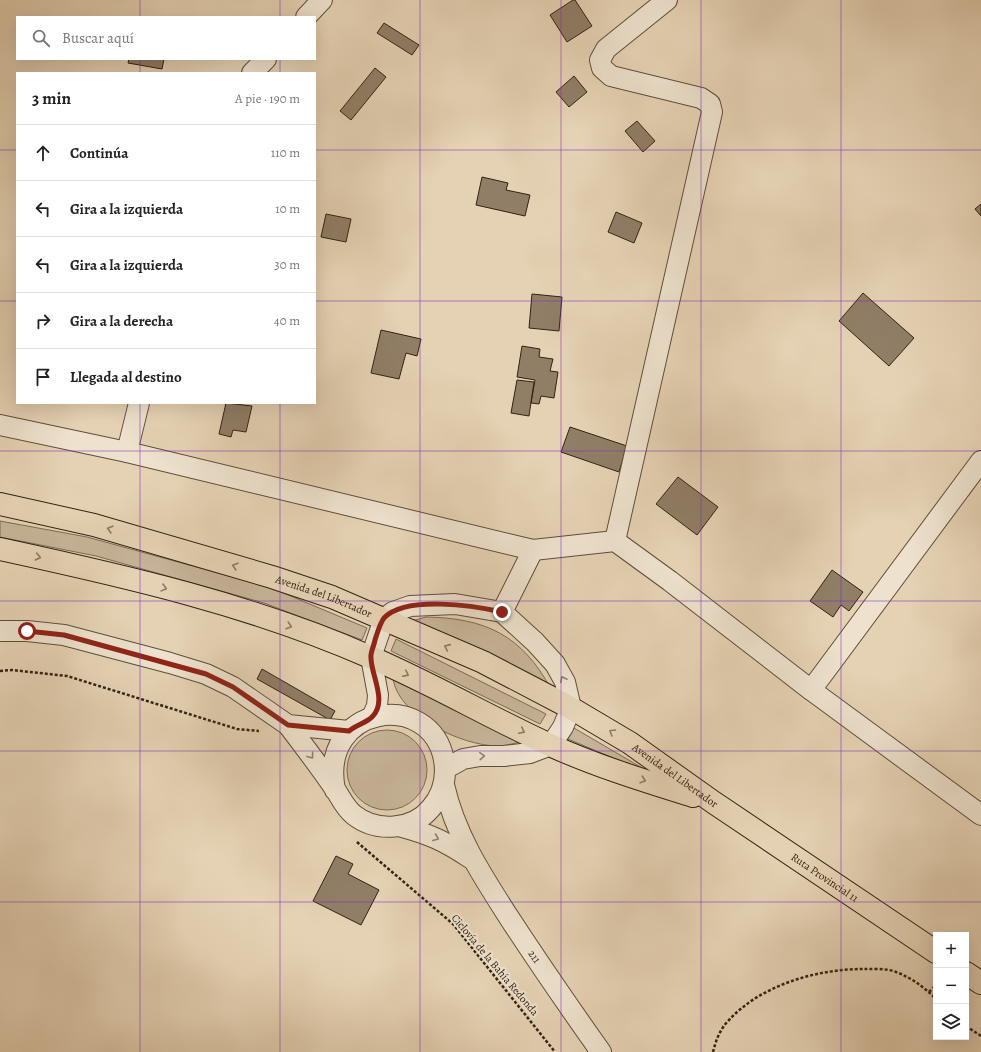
<!DOCTYPE html>
<html lang="es">
<meta charset="utf-8">
<style>
:root{--surface:#fff;--page:#f2f2f2;--text:#222;--muted:#767676;--line:#e0e0e0}
body{margin:0;font-family:Alegreya,serif;background:var(--page);color:var(--text)}
.controls{position:absolute;right:12px;bottom:12px;display:grid;overflow:hidden;border-radius:0px;box-shadow:0 4px 16px #0002}
.controls button{width:36px;height:36px;display:grid;place-items:center;padding:0;border:0;border-bottom:1px solid var(--line);background:var(--surface);color:var(--text);font:20px sans-serif}
.stop{position:absolute;width:12px;height:12px;margin:-9px;border:3px solid #8f2418;border-radius:50%;background:#fff}
.stop.end{background:#8f2418;border-color:#fff;box-shadow:0 1px 4px #0008}
.list{margin:0;padding:0;list-style:none}
h2{display:flex;justify-content:space-between;align-items:center;height:52px;margin:0;padding:0 16px;font-size:17px}
h2 small{font-size:13px;font-weight:400;color:var(--muted)}
.list li{display:grid;grid-template-columns:26px 1fr auto;gap:12px;align-items:center;box-sizing:border-box;height:56px;padding:0 16px;border-top:1px solid var(--line)}
.list b{display:block;font-size:15px;white-space:nowrap}
.list em{font-size:13px;font-style:normal;color:var(--muted)}
.icon{flex:none;width:22px;height:22px;fill:none;stroke:currentColor;stroke-width:2;stroke-linecap:round;stroke-linejoin:round}
.map{position:relative;flex:none;width:981px;height:1052px;overflow:hidden}
.search{position:absolute;background:var(--surface);box-shadow:0 4px 16px #0002;left:16px;top:16px;width:300px;height:44px;display:flex;align-items:center;gap:10px;box-sizing:border-box;padding:0 14px;border-radius:0px;color:var(--muted);font-size:15px}
.panel{position:absolute;background:var(--surface);box-shadow:0 4px 16px #0002;left:16px;top:72px;width:300px;height:332px;border-radius:0px}
.map>svg:first-child{display:block}
.green{fill:#c7b499;stroke:#7d6b56}
.building{fill:#907e67;stroke:#332214}
.lines{fill:none;stroke-linecap:round;stroke-linejoin:round}
.minor-casing{stroke:#604e3c;stroke-width:22}
.major-casing{stroke:#332214;stroke-width:24}
.path{stroke:#332214;stroke-width:2.5;stroke-dasharray:3 2;stroke-linecap:butt}
.minor{stroke:#eee2ce;stroke-width:20}
.major{stroke:#e5d2b4;stroke-width:22}
.oneway{stroke:#8c7a64}
.oneway2{stroke:#908271}
.route{stroke:#8f2418;stroke-width:5}
.grid{fill:none;stroke:#7b2cbf;stroke-width:1;stroke-opacity:0.55}
.labels{text-anchor:middle;dominant-baseline:central;stroke-width:4;stroke-linejoin:round;paint-order:stroke}
.street-label{font-size:11px;fill:#332214;stroke:#eee2ce}
</style>
<div class="map">
<svg width="981" height="1052" viewBox="0 0 981 1052">
<rect width="100%" height="100%" fill="#e5d2b4"/>
<filter id="stains"><feTurbulence type="fractalNoise" baseFrequency=".005" numOctaves="4"/><feColorMatrix values="0 0 0 0 .2 0 0 0 0 .09 0 0 0 0 .02 0 0 0 .5 -.17"/></filter>
<radialGradient id="worn" r=".72"><stop offset=".6" stop-color="#630" stop-opacity="0"/><stop offset="1" stop-color="#630" stop-opacity=".3"/></radialGradient>
<!-- green -->
<path class="green" d="M0,521L87,537L269,587L367,628L362,640L264,603L96,556L0,537Z
M426,617C485,618 522,635 551,689L412,621Z
M396,639L546,714L540,724L391,651Z
M393,679L522,742C514,743 506,746 498,746C463,746 399,717 393,679Z
M574,728L656,776L568,739Z
M347 770a40 40 0 1 1 80 0a40 40 0 1 1-80 0Z"/>
<!-- building -->
<path class="building" d="M573,0H575L592,26L567,42L550,15Z
M384,23L419,45L412,55L377,33Z
M129,59H164L162,69L128,63Z
M375,68L386,77L351,120L340,111Z
M574,76L587,92L569,107L556,92Z
M637,121L655,141L643,152L625,131Z
M482,177L508,183L506,190L530,195L525,216L476,205Z
M981,204V216L975,209Z
M616,212L642,223L634,243L608,232Z
M326,214L351,219L346,242L321,237Z
M863,293L914,338L889,366L839,321Z
M532,294L562,297L559,331L529,328Z
M381,330L421,339L417,356L406,353L399,379L371,373Z
M522,346L540,349L539,357L553,359L550,371L558,372L554,398L541,396L539,404L531,403L535,380L517,377Z
M517,380L534,382L529,416L511,413Z
M226,403L252,406L246,432L233,430L231,437L219,434Z
M570,427L627,446L619,472L561,452Z
M678,477L718,507L697,535L656,504Z
M832,570L863,592L849,611L841,605L833,617L810,601Z
M262,669L335,711L330,720L257,679Z
M336,856L353,864L348,874L379,890L361,925L313,901Z"/>
<g class="lines">
<!-- minor casing -->
<g class="minor-casing">
<g id="minor">
<path d="M306,17L322,0"/>
<path d="M252,73L266,59"/>
<path d="M0,425L127,452L533,550L615,541L670,581L811,690L981,815"/>
<path d="M127,452L139,403"/>
<path d="M615,541L712,112L710,104L701,98L611,76L602,68L600,60L606,49L667,0"/>
<path d="M502,612L533,550"/>
<path d="M0,631H27L64,635L170,663L206,674L233,687L288,725L349,731"/>
<path d="M811,690L981,461"/>
<path d="M372,717L377,706L378,695L371,657L384,619L393,612L410,606L455,604L502,612L535,642L555,664L565,682L571,708L563,727L551,745L530,753L504,756H480L463,759L445,769"/>
<path d="M288,725C304,746 320,767 335,789C341,798 345,808 354,815C377,833 413,830 431,808C443,794 447,778 444,760C431,689 318,704 335,790"/>
<path id="s1" d="M444,785C455,834 481,874 508,916C538,962 569,1007 601,1052"/>
<path d="M399,826C429,834 445,841 470,858"/>
</g>
</g>
<!-- major casing -->
<g class="major-casing">
<g id="major">
<path id="s2" d="M0,504L94,525L272,577L332,597L483,662L571,708L630,743L713,802L936,952"/>
<path d="M0,549C125,576 252,605 370,657C431,683 489,717 550,745C596,766 645,781 693,796"/>
<path d="M966,973L981,983"/>
</g>
</g>
<!-- path -->
<path class="path" d="M0,671L12,670L67,676L237,729L259,731
M357,842L453,924L555,1052
M929,992L936,985
M966,1026L981,1036
M713,1052C716,1040 720,1029 729,1020C761,985 817,969 863,969C873,969 886,968 896,972C912,978 924,987 936,999"/>
<!-- minor -->
<use href="#minor" class="minor"/>
<!-- major -->
<use href="#major" class="major"/>
</g>
<!-- one-way arrows -->
<defs><path id="oneway-chevron" d="M-2-3.5L2.5 0L-2 3.5" fill="none" stroke-width="1.6" stroke-linecap="round" stroke-linejoin="round"/></defs>
<g class="oneway">
<use href="#oneway-chevron" transform="translate(110 529) rotate(-164)"/>
<use href="#oneway-chevron" transform="translate(38 557) rotate(12)"/>
<use href="#oneway-chevron" transform="translate(235 566) rotate(-164)"/>
<use href="#oneway-chevron" transform="translate(164 588) rotate(15)"/>
<use href="#oneway-chevron" transform="translate(289 626) rotate(18)"/>
<use href="#oneway-chevron" transform="translate(447 647) rotate(-156)"/>
<use href="#oneway-chevron" transform="translate(406 674) rotate(26)"/>
<use href="#oneway-chevron" transform="translate(522 731) rotate(26)"/>
<use href="#oneway-chevron" transform="translate(612 732) rotate(-149)"/>
<use href="#oneway-chevron" transform="translate(643 780) rotate(18)"/>
</g>
<g class="oneway2">
<use href="#oneway-chevron" transform="translate(563 679) rotate(-117)"/>
<use href="#oneway-chevron" transform="translate(311 756) rotate(54)"/>
<use href="#oneway-chevron" transform="translate(482 756) rotate(-4)"/>
<use href="#oneway-chevron" transform="translate(436 838) rotate(23)"/>
</g>
<g class="lines">
<!-- route -->
<path class="route" d="M27,631L64,635L206,674L233,687L288,725L349,731C356,725 366,723 372,717C388,702 371,675 371,658C370,653 374,646 375,640C377,634 380,623 384,618C406,595 475,606 502,612"/>
</g>
<!-- grid -->
<path class="grid" d="M140,0V17M280,0V17M420,0V1052M561,0V1052M701,0V1052M841,0V1052M140,59V73M280,59V73M0,150H17M315,150H981M0,301H17M315,301H981M140,403V1052M280,403V1052M0,451H981M0,601H981M0,751H981M0,902H981"/>
<g class="labels">
<!-- street labels -->
<g class="street-label">
<text stroke="none"><textPath href="#s2" startOffset="337">Avenida del Libertador</textPath></text>
<text stroke="none"><textPath href="#s2" startOffset="733">Avenida del Libertador</textPath></text>
<text stroke="none"><textPath href="#s2" startOffset="914">Ruta Provincial 11</textPath></text>
<text stroke="none"><textPath href="#s1" startOffset="195">211</textPath></text>
<text transform="translate(495 965) rotate(50)">Ciclovía de la Bahía Redonda</text>
</g>
</g>
<rect width="100%" height="100%" filter="url(#stains)"/>
<rect width="100%" height="100%" fill="url(#worn)"/>
</svg>
<div class="controls">
<button>+</button>
<button>−</button>
<button><svg class="icon" aria-label="layers" viewBox="0 0 24 24"><path d="M12 4l9 5-9 5-9-5zM3 14l9 5 9-5"/></svg></button>
</div>
<div class="stop" style="left:27px;top:631px"></div>
<div class="stop end" style="left:502px;top:612px"></div>
<div class="search"><svg class="icon" aria-label="search" viewBox="0 0 24 24"><circle cx="10" cy="10" r="6"/><path d="M15 15l6 6"/></svg>Buscar aquí</div>
<section class="panel">
<h2>3 min<small>A pie · 190 m</small></h2>
<ul class="list">
<li><svg class="icon" aria-label="ahead" viewBox="0 0 24 24"><path d="M12 20V5M6 11l6-6 6 6"/></svg><div><b>Continúa</b></div><em>110 m</em></li>
<li><svg class="icon" aria-label="left" viewBox="0 0 24 24"><path d="M17 20v-9H6M10 6l-5 5 5 5"/></svg><div><b>Gira a la izquierda</b></div><em>10 m</em></li>
<li><svg class="icon" aria-label="left" viewBox="0 0 24 24"><path d="M17 20v-9H6M10 6l-5 5 5 5"/></svg><div><b>Gira a la izquierda</b></div><em>30 m</em></li>
<li><svg class="icon" aria-label="right" viewBox="0 0 24 24"><path d="M7 20v-9h11M14 6l5 5-5 5"/></svg><div><b>Gira a la derecha</b></div><em>40 m</em></li>
<li><svg class="icon" aria-label="arrive" viewBox="0 0 24 24"><path d="M6 21V4h12l-3 4 3 4H6"/></svg><div><b>Llegada al destino</b></div></li>
</ul>
</section>
</div>
